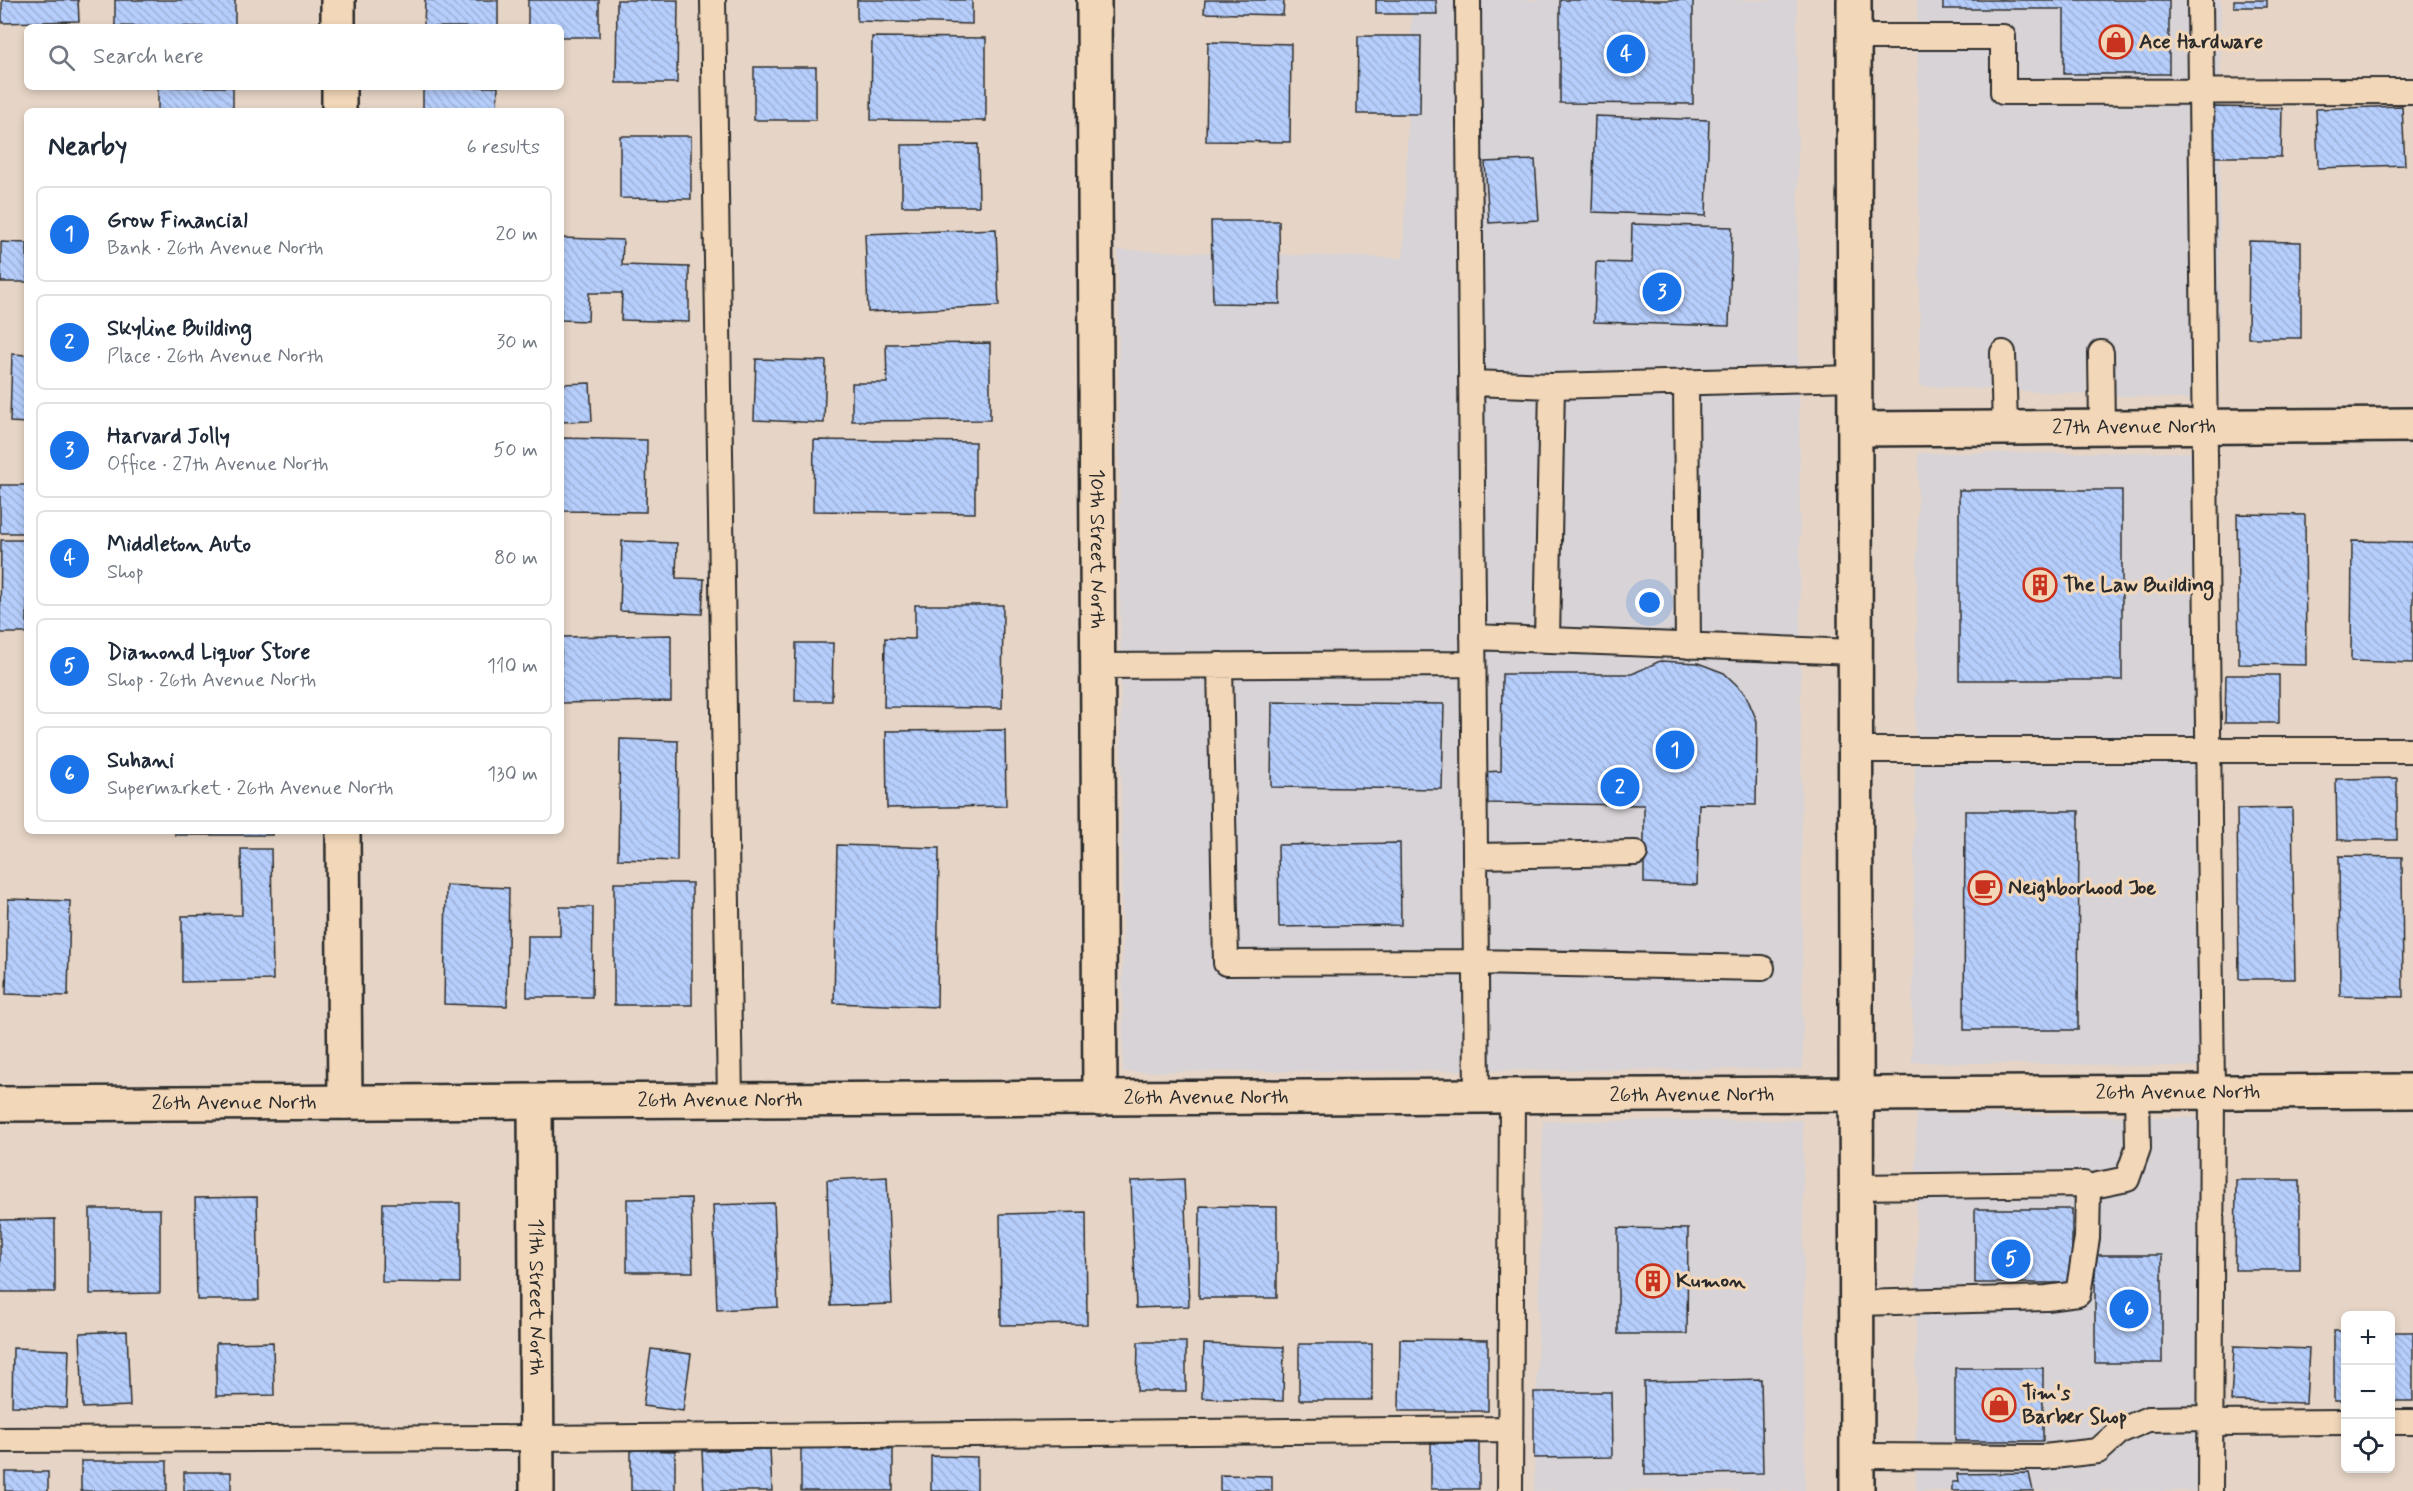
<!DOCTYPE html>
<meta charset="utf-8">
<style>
:root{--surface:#fff;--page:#f6f6f7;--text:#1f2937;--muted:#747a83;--line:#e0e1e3;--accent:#1a73e8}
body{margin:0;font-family:Mynerve,sans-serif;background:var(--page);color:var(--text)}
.controls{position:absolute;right:18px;bottom:18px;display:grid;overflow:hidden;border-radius:9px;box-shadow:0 3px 9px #0003}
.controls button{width:54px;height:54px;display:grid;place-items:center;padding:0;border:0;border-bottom:2px solid var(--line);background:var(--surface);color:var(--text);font:30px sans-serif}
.you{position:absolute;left:1650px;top:603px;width:21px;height:21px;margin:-15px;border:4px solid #fff;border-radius:50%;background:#1a73e8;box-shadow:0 0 0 9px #1a73e833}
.badge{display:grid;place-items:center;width:39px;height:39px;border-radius:50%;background:var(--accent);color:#fff;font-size:20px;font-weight:700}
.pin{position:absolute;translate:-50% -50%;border:3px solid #fff;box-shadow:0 2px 6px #0006}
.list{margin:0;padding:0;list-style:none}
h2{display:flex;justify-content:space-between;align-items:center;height:78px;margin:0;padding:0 24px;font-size:26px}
h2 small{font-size:20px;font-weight:400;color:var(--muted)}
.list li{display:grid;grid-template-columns:39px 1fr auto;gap:18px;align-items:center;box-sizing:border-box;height:96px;margin:0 12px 12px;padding:0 12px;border:2px solid var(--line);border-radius:9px}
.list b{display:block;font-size:22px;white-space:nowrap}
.list p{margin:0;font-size:20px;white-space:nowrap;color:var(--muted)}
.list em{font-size:20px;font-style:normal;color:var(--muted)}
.icon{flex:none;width:33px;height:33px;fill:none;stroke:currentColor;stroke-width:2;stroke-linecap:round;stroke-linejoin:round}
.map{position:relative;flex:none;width:2413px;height:1491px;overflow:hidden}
.search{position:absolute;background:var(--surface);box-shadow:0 3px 9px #0003;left:24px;top:24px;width:540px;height:66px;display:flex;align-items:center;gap:15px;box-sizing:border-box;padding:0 21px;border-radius:9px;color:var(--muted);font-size:22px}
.panel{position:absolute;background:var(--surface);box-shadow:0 3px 9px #0003;left:24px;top:108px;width:540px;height:726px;border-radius:9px}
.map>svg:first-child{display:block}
.built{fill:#d8d3d6}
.building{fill:url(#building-back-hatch);stroke:#2b2b2b;stroke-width:1.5}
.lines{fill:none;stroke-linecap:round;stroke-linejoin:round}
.service-casing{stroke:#2b2b2b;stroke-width:28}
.minor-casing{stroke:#2b2b2b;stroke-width:38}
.secondary-casing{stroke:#2b2b2b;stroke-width:38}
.service{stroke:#f2d7b9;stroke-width:24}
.minor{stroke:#f2d7b9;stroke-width:33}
.secondary{stroke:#f2d7b9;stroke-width:33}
.labels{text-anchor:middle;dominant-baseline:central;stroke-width:6;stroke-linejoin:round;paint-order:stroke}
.poi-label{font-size:21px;font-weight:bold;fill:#2b2b2b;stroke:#f2d7b9;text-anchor:start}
.street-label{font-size:21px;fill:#2b2b2b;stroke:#f2d7b9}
</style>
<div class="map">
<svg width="2413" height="1491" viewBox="0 0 2413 1491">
<defs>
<pattern id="building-back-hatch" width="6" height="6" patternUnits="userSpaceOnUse" patternTransform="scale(1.5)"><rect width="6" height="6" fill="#b6cefc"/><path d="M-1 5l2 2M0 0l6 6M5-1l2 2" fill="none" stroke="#9db1d8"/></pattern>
</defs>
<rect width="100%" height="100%" fill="#e6d5c6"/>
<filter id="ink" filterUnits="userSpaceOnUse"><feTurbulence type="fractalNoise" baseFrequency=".0167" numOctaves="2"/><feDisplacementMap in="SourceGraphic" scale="12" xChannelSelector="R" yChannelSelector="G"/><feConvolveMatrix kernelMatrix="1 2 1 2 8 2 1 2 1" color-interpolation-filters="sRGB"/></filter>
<g filter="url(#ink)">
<!-- built -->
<path class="built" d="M1412,0H1797L1803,1069L1123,1072L1118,250L1403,258Z
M1917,0H2221L2219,401L1920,386Z
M2219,452L2214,1067L1912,1062L1918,453Z
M1916,1113L2214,1118L2211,1491H1916Z
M1803,1120L1805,1491H1534L1543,1121Z"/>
<!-- building -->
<path class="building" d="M2,0H78L79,21L2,23Z
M115,0H235V27L115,26Z
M425,0H498V27H424Z
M528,0H599V37H561V27H528Z
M617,0H678L677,83H616Z
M857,0H972V24L857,21Z
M1205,0H1284L1283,15L1204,13Z
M1376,0H1436L1437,14H1376Z
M1560,0H1693V104L1560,103Z
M1943,0H2169V74H2064V9H1943Z
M2234,0H2267V7H2234Z
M1358,36H1421L1420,114H1357Z
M872,37L986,38V121L871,120Z
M1208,42L1291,44L1290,142L1206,141Z
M754,67H816V120H754Z
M158,87H233V111H158Z
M423,87H498L497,111H423Z
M2402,106L2405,165L2318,168L2316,109Z
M2212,107L2282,108L2281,157H2212Z
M1595,116L1709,120L1706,216L1592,212Z
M620,136H691V199L620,198Z
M978,144L979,206H902V145Z
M1535,160L1539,220L1489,223L1485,162Z
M1211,221H1279L1280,304L1213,303Z
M1632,224L1732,227L1729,326L1594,322L1596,262L1631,263Z
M996,229L999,306L868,312L865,234Z
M561,238L623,240L622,265L689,267V322L621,320L622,293H589L588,321L561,320Z
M2249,241L2301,242V338H2248Z
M1,242L27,243V282H1Z
M990,343V420L852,421V383H887L886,344Z
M12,354L27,355V423L10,422Z
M756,359L826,361L824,423L754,420Z
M561,376V384L590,383L592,421L561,422Z
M561,438L647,440L646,512L561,511Z
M814,440L975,442V513L813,511Z
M0,485H27V533H0Z
M1959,490H2122V680H1959Z
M2237,514L2305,515L2306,665L2239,664Z
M1,540H27V633H0Z
M622,541L677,543L676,578L704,579L702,614L620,611Z
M2352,541L2413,542V663L2351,661Z
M915,605H1003L1002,708L884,707L885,638L915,639Z
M671,635V701L561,703V637Z
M796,643H833L832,701H795Z
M1660,661L1698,663L1724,673L1745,693L1757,721L1756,805L1699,804L1697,885L1644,883V805L1484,803V772L1501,771L1502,674H1632Z
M2226,675H2279V723H2225Z
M1272,702L1444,704L1442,789L1271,787Z
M1005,730L1006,806L887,808L886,731Z
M620,739L678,741L677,861L618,859Z
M2397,778V840H2337L2336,779Z
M2292,808L2295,979H2239L2237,809Z
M1965,811H2079L2078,1030H1964Z
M175,831H272V835H175Z
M1400,843L1401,925L1279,927L1278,845Z
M837,845L939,848L937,1007L834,1003Z
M241,849H271L273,980L182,982V916L242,915Z
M2339,856L2402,857L2403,997L2340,996Z
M614,883H692V1005H614Z
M446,885L509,888L507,1006L444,1004Z
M8,899L70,901L68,996L6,994Z
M560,907H593L592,997H527L528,936H560Z
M887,1177L892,1304L831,1306L827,1180Z
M1184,1179L1189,1306L1136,1308L1131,1181Z
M2236,1180H2300V1270H2235Z
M257,1197L259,1300H197L195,1198Z
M691,1198L693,1272H627V1199Z
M383,1203H460V1283L382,1282Z
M774,1203L778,1307L717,1310L713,1205Z
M1200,1206L1277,1207V1298H1199Z
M90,1209H160V1293L90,1294Z
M1975,1209H2072V1283H1975Z
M1086,1212L1087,1324L1001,1325L1000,1214Z
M55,1219V1292H0V1220Z
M1618,1228L1688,1229L1687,1334H1618Z
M2095,1255H2162V1363H2095Z
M127,1331L130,1406L83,1408L80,1333Z
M2334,1331H2346V1401H2334Z
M2390,1332H2413V1401H2390Z
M1400,1339L1488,1340V1411H1399Z
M273,1342L274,1395L216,1396V1343Z
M1138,1342H1186V1391H1137Z
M1204,1344L1284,1347L1283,1401L1202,1398Z
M1299,1344H1372V1400H1299Z
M2234,1346L2309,1349L2306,1403L2231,1401Z
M13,1348L69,1350L67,1408L12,1406Z
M651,1349L691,1354L683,1411L643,1406Z
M1955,1368H2043V1441H1955Z
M1761,1379L1763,1473L1645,1475L1644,1382Z
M1534,1392H1611L1612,1457L1534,1458Z
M1431,1443H1479V1489H1431Z
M801,1448L893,1449V1491H801Z
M770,1449L772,1491H704L702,1451Z
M631,1450L675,1451V1491H631Z
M931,1456L977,1457V1491H931Z
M81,1461H167V1491H81Z
M5,1472H48V1491H5Z
M184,1472H231V1491H184Z
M2029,1473L2033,1491H1952V1482H1958L1957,1474Z
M1220,1475L1272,1476V1491H1220Z"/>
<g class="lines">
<!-- service casing -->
<g class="service-casing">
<path id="service" d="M713,0L730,1100
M1468,0L1477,1096
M2200,0L2212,1092L2210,1491
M1854,37H2003V92L2413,91
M2003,353L2005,428
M2101,353L2102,427
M1686,382L1688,646
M1472,383L1552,386L1547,640
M1552,386L1855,378
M1473,637L1855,652
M1220,665L1226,963L1475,962L1762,968
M1098,666L1473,664
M1856,750H2413
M1475,856L1635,853
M1856,1187L2084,1184L2088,1187L2087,1238L2078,1294L2047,1298L1856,1303
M2088,1187L2127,1179L2138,1148L2137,1093
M2390,1422H2413
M2210,1423L2346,1422
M0,1440L537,1438L1510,1429
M1857,1456L2044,1457L2098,1451L2120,1431L2148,1419L2210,1418
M1510,1491L1512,1096"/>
</g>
<!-- minor casing -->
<g class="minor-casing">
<g id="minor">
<path d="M338,0V27"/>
<path id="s1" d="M1094,0L1100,1099"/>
<path d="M339,87V111"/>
<path id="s2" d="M1855,429L2413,425"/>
<path d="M343,831L345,1102"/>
<path id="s3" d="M535,1102L537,1491"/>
<path id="s4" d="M0,1104L2413,1091"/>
</g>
</g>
<!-- secondary casing -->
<g class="secondary-casing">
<path id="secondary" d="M1854,0L1857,1491"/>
</g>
<!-- service -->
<use href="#service" class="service"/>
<!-- minor -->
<use href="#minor" class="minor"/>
<!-- secondary -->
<use href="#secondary" class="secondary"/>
</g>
</g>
<!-- icons -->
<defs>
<g id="shop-ring" transform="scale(1.725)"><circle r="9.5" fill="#f2d7b9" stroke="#c8321e" stroke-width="1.5"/><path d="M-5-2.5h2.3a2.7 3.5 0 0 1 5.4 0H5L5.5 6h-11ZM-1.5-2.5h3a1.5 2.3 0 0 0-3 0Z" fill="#c8321e"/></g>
<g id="building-ring" transform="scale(1.725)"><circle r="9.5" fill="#f2d7b9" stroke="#c8321e" stroke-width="1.5"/><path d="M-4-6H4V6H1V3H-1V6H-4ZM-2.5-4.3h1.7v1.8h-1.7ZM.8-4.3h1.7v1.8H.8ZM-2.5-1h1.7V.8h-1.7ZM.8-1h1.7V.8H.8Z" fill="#c8321e"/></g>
<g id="cafe-ring" transform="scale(1.725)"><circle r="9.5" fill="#f2d7b9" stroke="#c8321e" stroke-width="1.5"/><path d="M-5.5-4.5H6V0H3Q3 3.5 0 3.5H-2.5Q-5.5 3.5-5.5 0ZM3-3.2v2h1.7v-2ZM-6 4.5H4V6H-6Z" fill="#c8321e"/></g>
</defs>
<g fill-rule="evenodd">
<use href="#shop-ring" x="2116" y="42"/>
<use href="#building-ring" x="2040" y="585"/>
<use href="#cafe-ring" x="1985" y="888"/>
<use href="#building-ring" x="1653" y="1281"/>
<use href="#shop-ring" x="1999" y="1405"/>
</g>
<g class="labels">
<!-- poi labels -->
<g class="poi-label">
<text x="2139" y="42">Ace Hardware</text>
<text x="2063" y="585">The Law Building</text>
<text x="2008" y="888">Neighborhood Joe</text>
<text x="1676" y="1281">Kumon</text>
<text x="2022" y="1393">Tim's<tspan x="2022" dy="24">Barber Shop</tspan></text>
</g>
<!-- street labels -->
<g class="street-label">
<text stroke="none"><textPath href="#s2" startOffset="279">27th Avenue North</textPath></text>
<text stroke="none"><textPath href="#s1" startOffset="549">10th Street North</textPath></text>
<text stroke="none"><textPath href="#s4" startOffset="2178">26th Avenue North</textPath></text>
<text stroke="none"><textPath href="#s4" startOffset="1692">26th Avenue North</textPath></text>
<text stroke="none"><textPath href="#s4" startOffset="1206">26th Avenue North</textPath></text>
<text stroke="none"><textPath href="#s4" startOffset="720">26th Avenue North</textPath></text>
<text stroke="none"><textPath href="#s4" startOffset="234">26th Avenue North</textPath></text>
<text stroke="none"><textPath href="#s3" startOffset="195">11th Street North</textPath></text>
</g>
</g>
</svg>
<div class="controls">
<button>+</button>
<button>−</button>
<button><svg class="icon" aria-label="locate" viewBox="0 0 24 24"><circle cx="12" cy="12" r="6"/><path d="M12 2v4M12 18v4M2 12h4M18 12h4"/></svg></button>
</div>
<div class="you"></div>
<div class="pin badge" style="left:1675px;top:750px">1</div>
<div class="pin badge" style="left:1620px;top:787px">2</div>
<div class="pin badge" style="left:1662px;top:292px">3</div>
<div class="pin badge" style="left:1626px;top:54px">4</div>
<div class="pin badge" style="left:2011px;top:1259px">5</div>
<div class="pin badge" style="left:2129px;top:1309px">6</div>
<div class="search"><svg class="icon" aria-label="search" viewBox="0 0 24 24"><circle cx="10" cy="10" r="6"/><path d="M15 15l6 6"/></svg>Search here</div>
<section class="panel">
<h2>Nearby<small>6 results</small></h2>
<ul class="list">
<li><span class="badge">1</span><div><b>Grow Financial</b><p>Bank · 26th Avenue North</p></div><em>20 m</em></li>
<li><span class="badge">2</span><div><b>Skyline Building</b><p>Place · 26th Avenue North</p></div><em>30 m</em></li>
<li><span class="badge">3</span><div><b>Harvard Jolly</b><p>Office · 27th Avenue North</p></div><em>50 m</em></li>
<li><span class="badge">4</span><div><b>Middleton Auto</b><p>Shop</p></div><em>80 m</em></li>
<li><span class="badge">5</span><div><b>Diamond Liquor Store</b><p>Shop · 26th Avenue North</p></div><em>110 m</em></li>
<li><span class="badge">6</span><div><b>Suhani</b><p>Supermarket · 26th Avenue North</p></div><em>130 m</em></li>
</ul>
</section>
</div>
